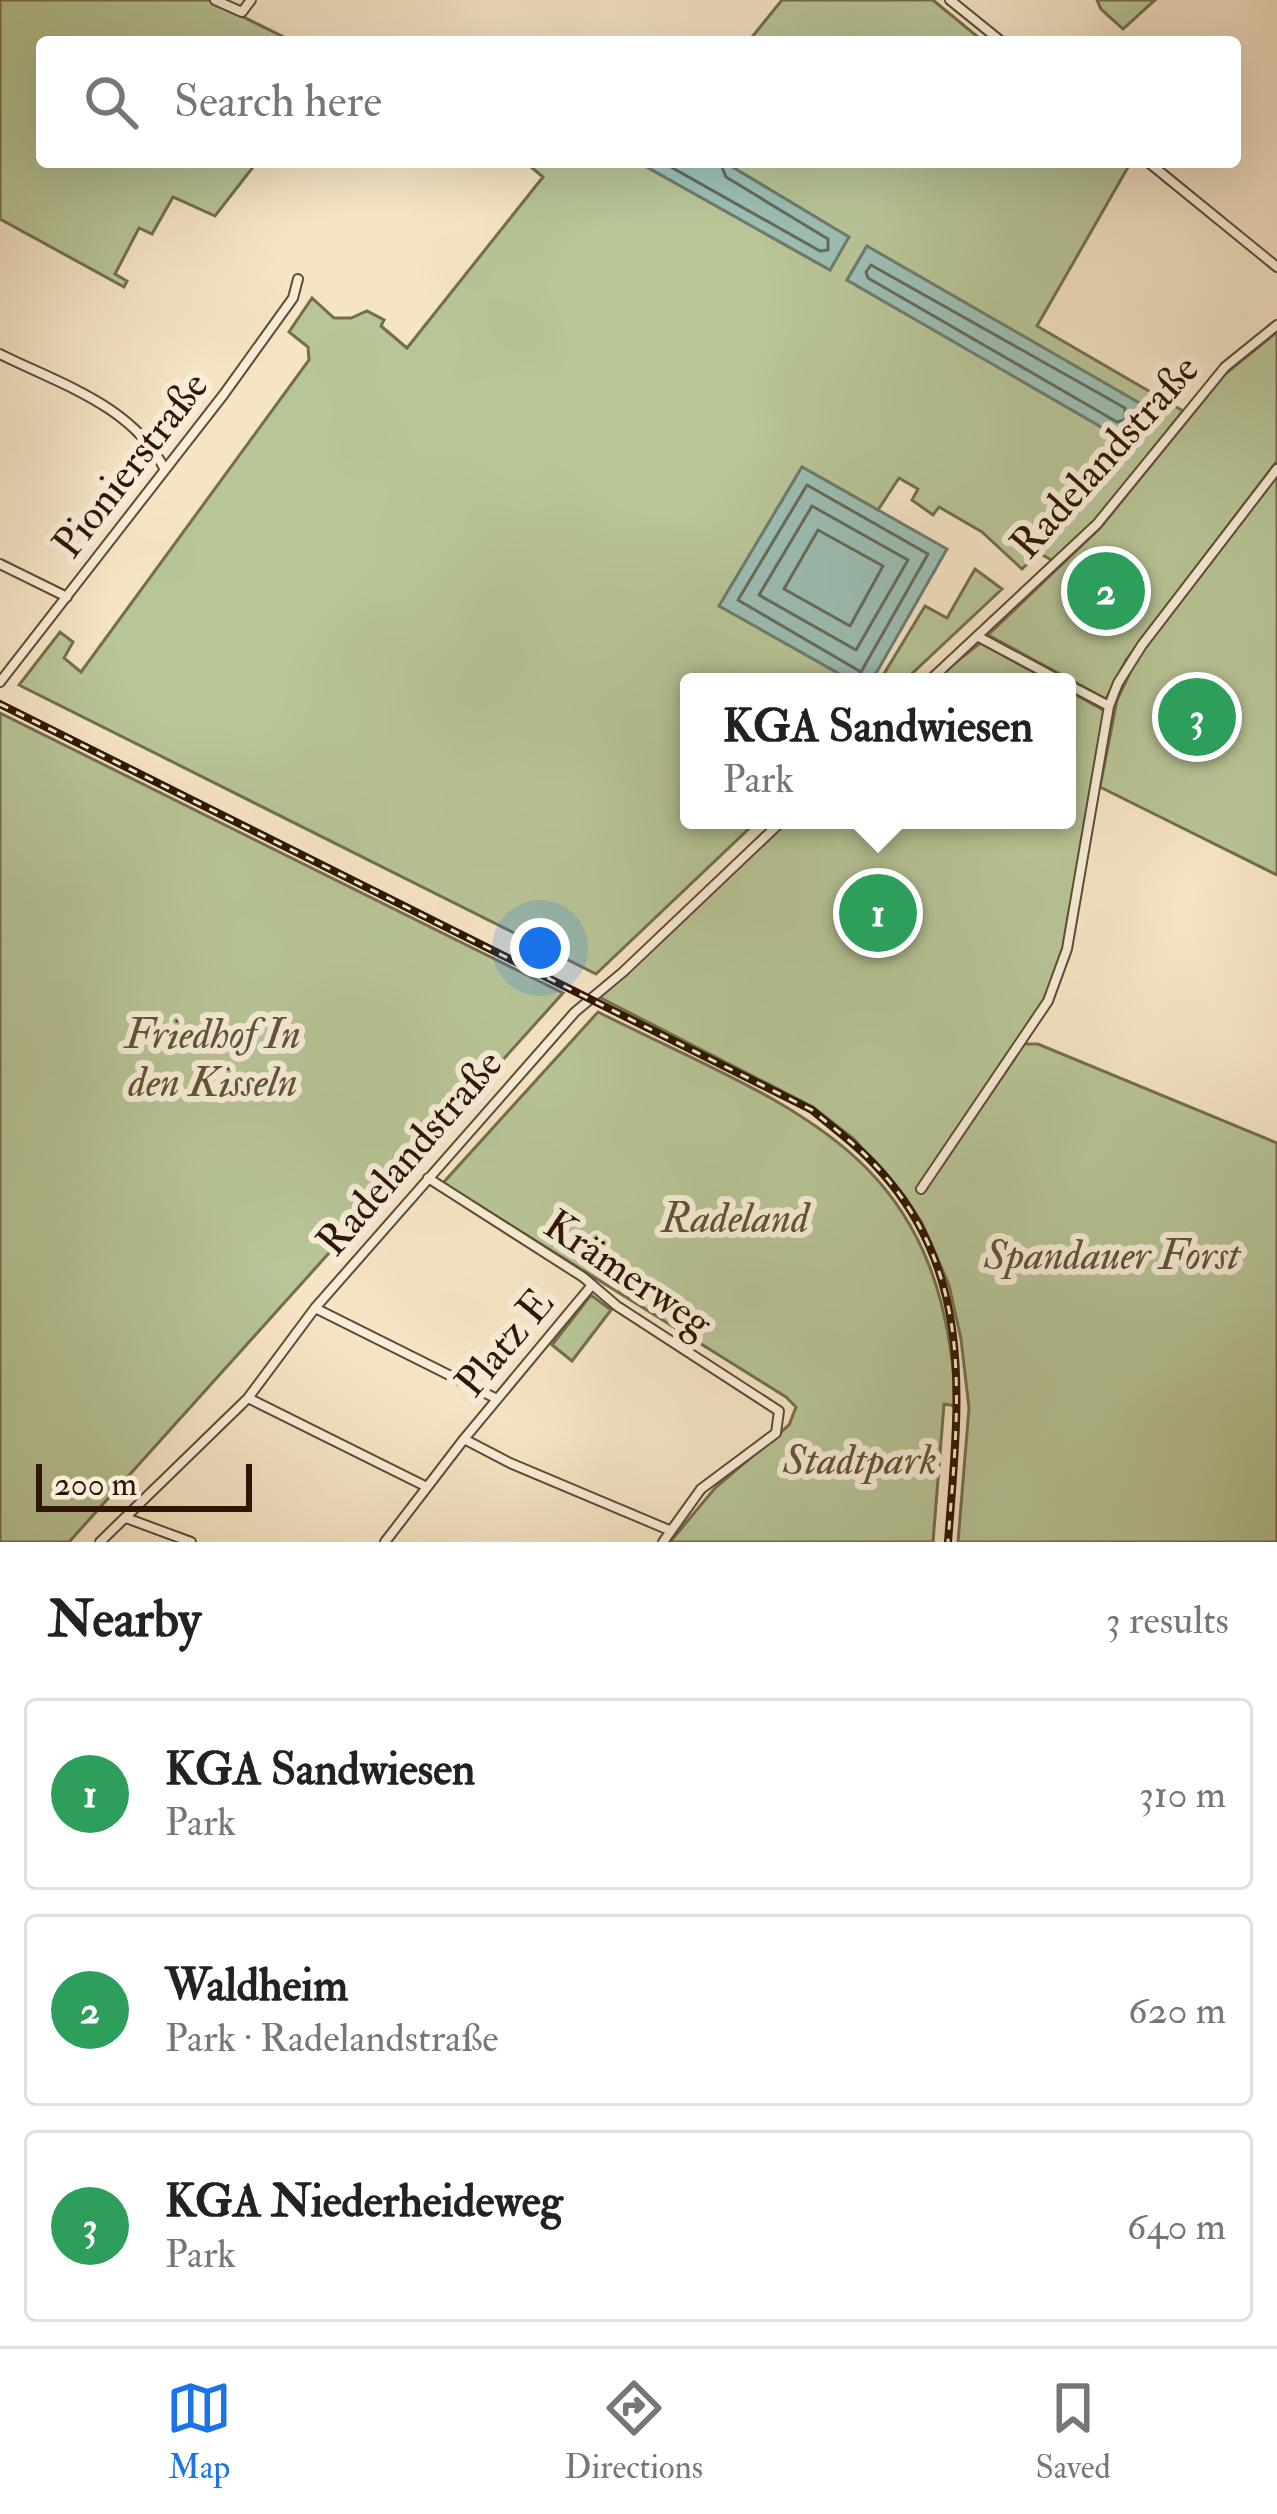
<!DOCTYPE html>
<meta charset="utf-8">
<style>
:root{--surface:#fff;--page:#f6f6f6;--text:#222;--muted:#767676;--line:#e0e0e0;--accent:#1a73e8}
body{margin:0;font-family:"IM FELL Double Pica",serif;background:var(--page);color:var(--text)}
.scale{position:absolute;left:36px;bottom:30px;width:216px;box-sizing:border-box;padding-left:12px;border:6px solid #2f1601;border-top:0;font-size:33px;line-height:42px;white-space:nowrap;color:#2f1601;-webkit-text-stroke:9px #f8edd9;paint-order:stroke}
.you{position:absolute;left:540px;top:948px;width:42px;height:42px;margin:-30px;border:9px solid #fff;border-radius:50%;background:#1a73e8;box-shadow:0 0 0 18px #1a73e833}
.badge{display:grid;place-items:center;width:78px;height:78px;border-radius:50%;background:var(--accent);color:#fff;font-size:39px;font-weight:700}
.pin{position:absolute;translate:-50% -50%;border:6px solid #fff;box-shadow:0 3px 12px #0006}
.popup{position:absolute;left:680px;top:673px;width:396px;height:156px;box-sizing:border-box;display:grid;place-content:center;border-radius:12px;background:var(--surface);filter:drop-shadow(0 3px 9px #0005);font-size:39px;white-space:nowrap;color:var(--muted)}
.popup b{font-size:45px;color:var(--text)}
.popup::after{content:'';position:absolute;left:50%;top:100%;margin-left:-24px;border:24px solid transparent;border-top-color:var(--surface)}
.list{margin:0;padding:0;list-style:none}
h2{display:flex;justify-content:space-between;align-items:center;height:156px;margin:0;padding:0 48px;font-size:51px}
h2 small{font-size:39px;font-weight:400;color:var(--muted)}
.list li{display:grid;grid-template-columns:78px 1fr auto;gap:36px;align-items:center;box-sizing:border-box;height:192px;margin:0 24px 24px;padding:0 24px;border:3px solid var(--line);border-radius:12px}
.list b{display:block;font-size:45px;white-space:nowrap}
.list p{margin:0;font-size:39px;white-space:nowrap;color:var(--muted)}
.list em{font-size:39px;font-style:normal;color:var(--muted)}
.icon{flex:none;width:66px;height:66px;fill:none;stroke:currentColor;stroke-width:2;stroke-linecap:round;stroke-linejoin:round}
.map{position:relative;flex:none;width:1277px;height:1542px;overflow:hidden}
.search{position:absolute;background:var(--surface);box-shadow:0 12px 48px #0002;left:36px;right:36px;top:36px;height:132px;display:flex;align-items:center;gap:30px;box-sizing:border-box;padding:0 42px;border-radius:12px;color:var(--muted);font-size:45px}
.sheet{height:804px;background:var(--surface)}
nav{display:flex;justify-content:space-around;align-items:center;box-sizing:border-box;height:168px;border-top:3px solid var(--line);background:var(--surface);font-size:33px;color:var(--muted)}
nav a{display:grid;justify-items:center;gap:6px}
nav .on{color:var(--accent)}
.map>svg:first-child{display:block}
.green{fill:#b8c597;stroke:#746e4c;stroke-width:3;fill-rule:evenodd}
.water{fill:#9cbfb4;stroke:#707b6c;stroke-width:3}
.lines{fill:none;stroke-linecap:round;stroke-linejoin:round}
.shore{stroke:#666a5a;stroke-width:3}
.minor-casing{stroke:#604a32;stroke-width:12}
.minor{stroke:#f8edd9;stroke-width:8}
.rail-casing{stroke:#2f1601;stroke-width:8}
.rail{stroke:#f8edd9;stroke-width:3;stroke-dasharray:9;stroke-linecap:butt}
.labels{text-anchor:middle;dominant-baseline:central;stroke-width:12;stroke-linejoin:round;paint-order:stroke}
.street-label{font-size:42px;fill:#2f1601;stroke:#f8edd9}
.park-label{font-size:42px;font-style:italic;fill:#5f5336;stroke:#f8edd9}
</style>
<div class="map">
<svg width="1277" height="1542" viewBox="0 0 1277 1542">
<rect width="100%" height="100%" fill="#f5e4c5"/>
<filter id="stains"><feTurbulence type="fractalNoise" baseFrequency=".00167" numOctaves="4"/><feColorMatrix values="0 0 0 0 .2 0 0 0 0 .09 0 0 0 0 .02 0 0 0 .5 -.17"/></filter>
<radialGradient id="worn" r=".72"><stop offset=".6" stop-color="#630" stop-opacity="0"/><stop offset="1" stop-color="#630" stop-opacity=".3"/></radialGradient>
<!-- green -->
<path class="green" d="M0,0H209L294,42H42V162H257L215,216L173,197L152,234L139,228L115,274L127,281L124,287L0,219Z
M782,0H933L984,42H748Z
M1097,0H1155L1123,29L1101,9Z
M525,162H638L830,270L848,237L724,162H1131L1037,326L1183,411L1095,522L1053,561L1039,553L1022,569L982,532L939,507L933,515L912,500L918,489L899,478L878,510L802,467L720,605L854,682H689V820H758L596,974L19,685L60,632L73,642L64,658L81,672L309,360L308,347L289,332L312,298L334,318H351L367,311L384,320L381,326L407,348L543,177ZM867,246L1121,438L847,280Z
M1277,332V461L1126,660L1106,699L988,635L1100,528L1225,374Z
M1277,469V875L1100,787L1117,700L1136,660Z
M975,569L1002,589L903,682H879L925,606L947,618Z
M980,643L1052,682H931Z
M1067,690L1105,711L1063,949L1044,1004L990,1091L1024,1044H1038L1277,1143V1542H958L969,1408L961,1339L949,1285L922,1223L905,1197L854,1139L813,1107L595,995L783,820H1067Z
M0,713L563,993L69,1542H0Z
M598,1012C798,1112 943,1149 956,1406L944,1404L933,1542H670L715,1488L789,1425L796,1407L786,1397L443,1183Z
M591,1295L611,1310L572,1361L552,1345Z"/>
<!-- water -->
<path class="water" d="M638,162H724L849,237L830,270Z
M867,246L1143,405L1144,411L1130,436L1122,439L847,280Z
M802,467L947,549L871,682H854L719,606Z"/>
<g class="lines">
<!-- shore -->
<path class="shore" d="M662,162L820,251L828,250V239L726,177L720,162
M871,265L1125,408V420L1117,422L868,278L866,272Z
M807,485L928,554L861,672L738,600Z
M812,506L908,560L856,650L759,595Z
M818,530L883,566L850,626L784,589Z"/>
<!-- minor casing -->
<g class="minor-casing">
<path id="minor" d="M215,0L242,12L251,0
M950,0L1002,42
M1148,162L1277,267
M0,354C60,384 134,406 165,470
M0,564L67,597
M977,636L1063,682
M0,682L224,394L293,298L298,279
M928,682L1097,524L1225,367L1277,325
M1067,684L1109,706
M428,1178L583,1277L617,1306L779,1411L776,1433L701,1489L663,1542
M921,1189L1048,1001L1067,949L1109,706L1118,683L1142,645L1277,469
M315,1308L497,1399
M248,1398L427,1487
M464,1439L510,1463L669,1530
M126,1518L191,1542
M100,1542L248,1398L315,1308L575,1012L623,972L783,820
M385,1542L464,1439L592,1285"/>
</g>
<!-- minor -->
<use href="#minor" class="minor"/>
<!-- rail casing -->
<g class="rail-casing">
<path id="rail" d="M0,704L812,1110C833,1128 856,1144 875,1165C978,1274 958,1406 948,1542"/>
</g>
<!-- rail -->
<use href="#rail" class="rail"/>
</g>
<g class="labels">
<!-- street labels -->
<g class="street-label">
<text transform="translate(1105 457) rotate(-48)">Radelandstraße</text>
<text transform="translate(131 465) rotate(-52)">Pionierstraße</text>
<text transform="translate(410 1153) rotate(-49)">Radelandstraße</text>
<text transform="translate(628 1274) rotate(34)">Krämerweg</text>
<text transform="translate(505 1343) rotate(-50)">Platz E</text>
</g>
<!-- park labels -->
<g class="park-label">
<text x="213" y="1035">Friedhof In<tspan x="213" dy="48">den Kisseln</tspan></text>
<text x="735" y="1219">Radeland</text>
<text x="1112" y="1256">Spandauer Forst</text>
<text x="860" y="1461">Stadtpark</text>
</g>
</g>
<rect width="100%" height="100%" filter="url(#stains)"/>
<rect width="100%" height="100%" fill="url(#worn)"/>
</svg>
<div class="scale">200 m</div>
<div class="you"></div>
<div class="pin badge" style="left:878px;top:913px;background:#2e9e5b">1</div>
<div class="popup"><b>KGA Sandwiesen</b>Park</div>
<div class="pin badge" style="left:1106px;top:591px;background:#2e9e5b">2</div>
<div class="pin badge" style="left:1197px;top:717px;background:#2e9e5b">3</div>
<div class="search"><svg class="icon" aria-label="search" viewBox="0 0 24 24"><circle cx="10" cy="10" r="6"/><path d="M15 15l6 6"/></svg>Search here</div>
</div>
<section class="sheet">
<h2>Nearby<small>3 results</small></h2>
<ul class="list">
<li><span class="badge" style="background:#2e9e5b">1</span><div><b>KGA Sandwiesen</b><p>Park</p></div><em>310 m</em></li>
<li><span class="badge" style="background:#2e9e5b">2</span><div><b>Waldheim</b><p>Park · Radelandstraße</p></div><em>620 m</em></li>
<li><span class="badge" style="background:#2e9e5b">3</span><div><b>KGA Niederheideweg</b><p>Park</p></div><em>640 m</em></li>
</ul>
</section>
<nav>
<a class="on"><svg class="icon" aria-label="map" viewBox="0 0 24 24"><path d="M3 6l6-2 6 2 6-2v14l-6 2-6-2-6 2zM9 4v14M15 6v14"/></svg>Map</a>
<a><svg class="icon" aria-label="directions" viewBox="0 0 24 24"><path d="M12 3l9 9-9 9-9-9zM9 14v-3h6M13 9l2 2-2 2"/></svg>Directions</a>
<a><svg class="icon" aria-label="saved" viewBox="0 0 24 24"><path d="M7 4h10v16l-5-4-5 4z"/></svg>Saved</a>
</nav>
